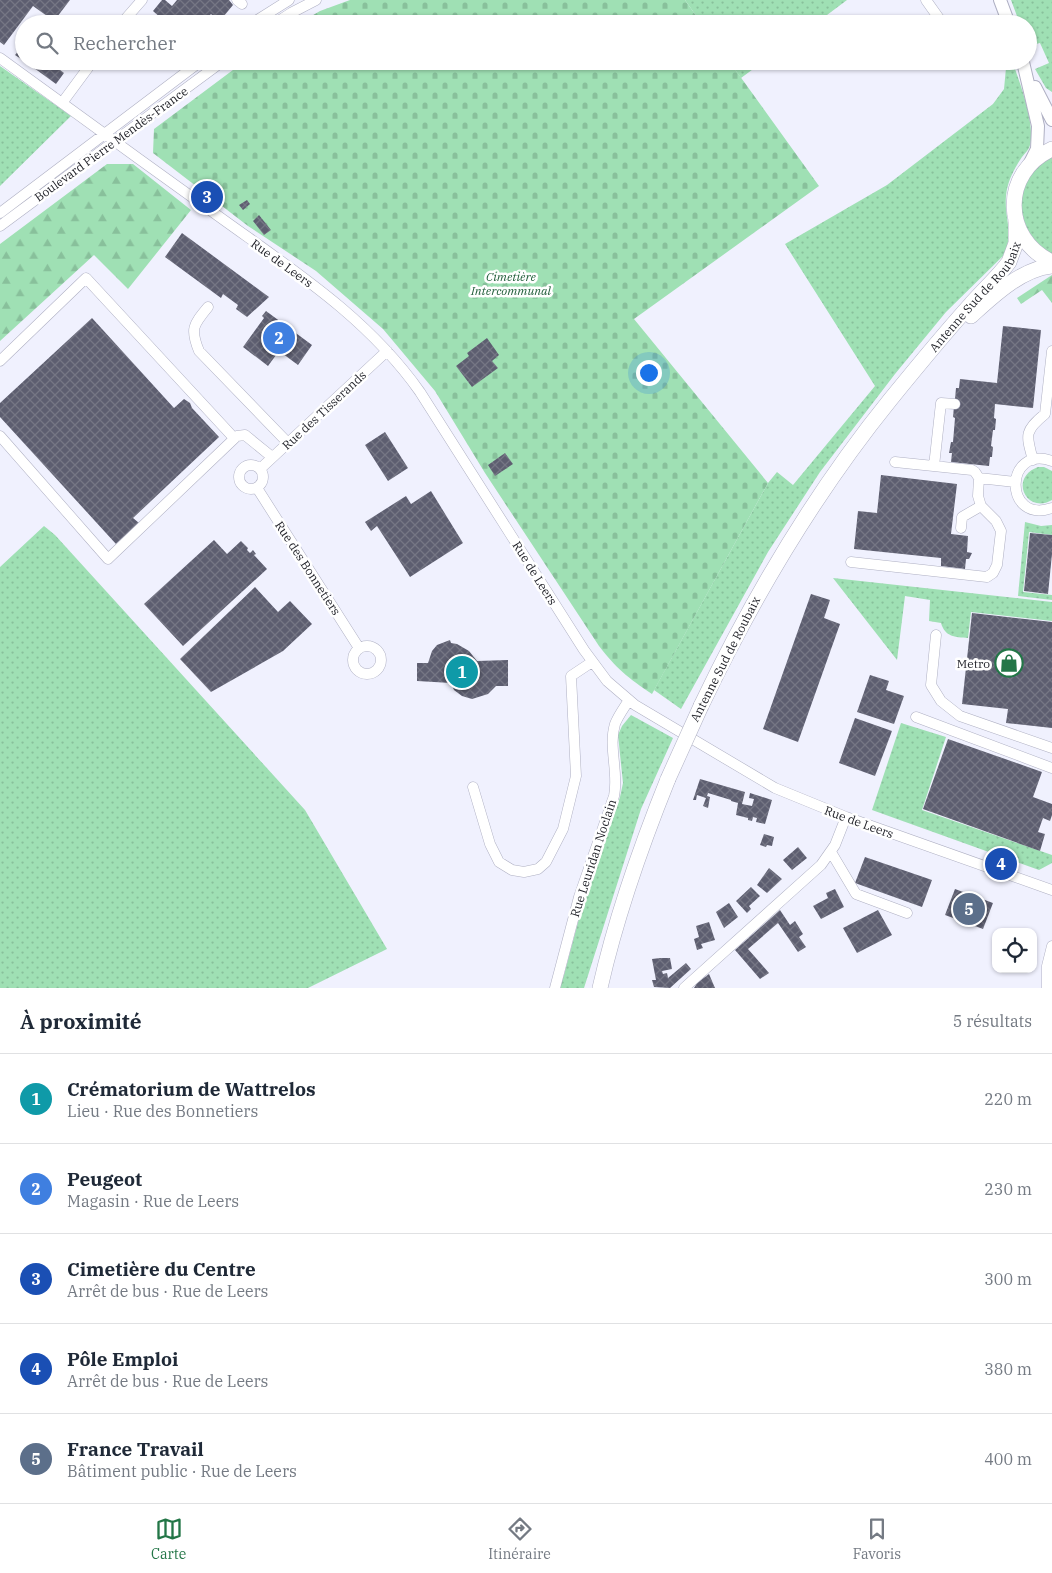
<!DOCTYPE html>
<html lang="fr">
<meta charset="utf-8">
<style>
:root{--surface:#fff;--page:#f2f2f3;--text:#1f2937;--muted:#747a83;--line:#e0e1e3;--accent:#237647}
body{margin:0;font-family:"IBM Plex Serif",serif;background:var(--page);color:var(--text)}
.controls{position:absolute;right:15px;bottom:15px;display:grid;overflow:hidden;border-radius:10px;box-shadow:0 1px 4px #0004}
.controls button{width:45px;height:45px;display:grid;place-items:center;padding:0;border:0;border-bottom:1px solid var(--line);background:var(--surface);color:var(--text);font:25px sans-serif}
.you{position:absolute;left:648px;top:372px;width:18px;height:18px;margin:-12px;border:4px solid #fff;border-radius:50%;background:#1a73e8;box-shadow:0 0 0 8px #1a73e833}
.badge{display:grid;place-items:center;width:32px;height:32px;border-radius:50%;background:var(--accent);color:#fff;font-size:16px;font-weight:700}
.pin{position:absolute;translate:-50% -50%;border:2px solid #fff;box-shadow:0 1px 5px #0006}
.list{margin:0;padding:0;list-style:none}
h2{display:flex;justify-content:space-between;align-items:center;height:65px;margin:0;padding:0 20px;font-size:21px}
h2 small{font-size:16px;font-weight:400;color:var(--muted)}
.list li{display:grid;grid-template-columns:32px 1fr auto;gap:15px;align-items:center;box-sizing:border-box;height:90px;padding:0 20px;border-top:1px solid var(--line)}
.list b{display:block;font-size:19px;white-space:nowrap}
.list p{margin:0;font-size:16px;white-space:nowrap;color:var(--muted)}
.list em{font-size:16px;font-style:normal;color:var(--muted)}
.icon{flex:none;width:28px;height:28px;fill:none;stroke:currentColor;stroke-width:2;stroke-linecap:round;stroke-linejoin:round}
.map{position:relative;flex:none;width:1052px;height:988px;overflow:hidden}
.search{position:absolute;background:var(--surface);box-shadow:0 1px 4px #0004;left:15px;right:15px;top:15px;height:55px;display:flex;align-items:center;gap:12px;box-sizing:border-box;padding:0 18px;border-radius:28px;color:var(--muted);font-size:19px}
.sheet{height:515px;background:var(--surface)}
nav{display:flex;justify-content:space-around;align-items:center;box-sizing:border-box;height:70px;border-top:1px solid var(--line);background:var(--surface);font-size:14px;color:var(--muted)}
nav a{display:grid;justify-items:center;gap:2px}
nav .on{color:var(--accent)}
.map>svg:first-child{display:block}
.grass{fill:url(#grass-dots)}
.forest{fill:url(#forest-firs)}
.cemetery{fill:url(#cemetery-stones)}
.building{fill:url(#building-cross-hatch)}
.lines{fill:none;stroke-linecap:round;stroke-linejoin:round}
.minor-casing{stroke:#afb0c3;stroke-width:11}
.major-casing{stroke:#afb0c3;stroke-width:14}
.highway-casing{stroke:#afb0c3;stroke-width:16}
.minor{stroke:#fff;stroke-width:10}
.major{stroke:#fff;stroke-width:12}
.highway{stroke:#fff;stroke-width:15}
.highway-bridge-casing{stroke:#afb0c3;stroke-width:16;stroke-linecap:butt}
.highway-bridge{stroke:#fff;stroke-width:15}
.labels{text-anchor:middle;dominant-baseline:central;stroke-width:5;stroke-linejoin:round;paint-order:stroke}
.street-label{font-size:12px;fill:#1e1f26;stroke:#fff}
.park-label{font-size:12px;font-style:italic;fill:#225f3b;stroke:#fff}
.poi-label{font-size:12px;fill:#1e1f26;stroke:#fff;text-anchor:end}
</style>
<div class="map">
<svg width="1052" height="988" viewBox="0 0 1052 988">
<defs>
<pattern id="grass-dots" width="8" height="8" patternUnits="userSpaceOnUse" patternTransform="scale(1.25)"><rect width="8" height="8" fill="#9fe0b4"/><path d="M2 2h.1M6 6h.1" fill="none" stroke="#88c09b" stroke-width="1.8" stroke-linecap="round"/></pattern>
<pattern id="forest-firs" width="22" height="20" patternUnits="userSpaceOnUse" patternTransform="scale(1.25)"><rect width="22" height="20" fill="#9fe0b4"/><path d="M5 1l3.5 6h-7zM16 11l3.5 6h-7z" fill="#88c09b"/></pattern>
<pattern id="cemetery-stones" width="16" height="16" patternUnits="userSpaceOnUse" patternTransform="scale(1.25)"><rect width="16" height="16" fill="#9fe0b4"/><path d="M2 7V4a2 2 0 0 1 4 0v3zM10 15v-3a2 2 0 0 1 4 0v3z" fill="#88c09b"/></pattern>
<pattern id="building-cross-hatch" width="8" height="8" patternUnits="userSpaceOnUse" patternTransform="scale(1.25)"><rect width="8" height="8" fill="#5d5e70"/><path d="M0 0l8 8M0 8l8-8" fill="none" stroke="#757684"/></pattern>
</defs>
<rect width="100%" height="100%" fill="#f0f1fe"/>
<!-- grass -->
<path class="grass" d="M685,0H847L815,24H702Z
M1011,0H1052V92L1046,88L1035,69L1049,63L1040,43L1028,46V24H1020Z
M729,61H764L741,78Z
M0,66L71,116L0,186Z
M1006,68L1015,69C1021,86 1037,130 1029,148C1027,152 1022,156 1020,160C1013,171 1007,183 1006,196C1004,220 1015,233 1003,256L946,312L895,374L820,472L768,552L681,709L654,690L768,483L777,472L793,485L875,386L785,244L887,185L993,104L1004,89Z
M1052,156V254C1025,239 1012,205 1029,177C1035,168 1043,162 1052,156Z
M1038,467H1044L1052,471V500C1027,515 1008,478 1038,467Z
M1025,522L1041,526L1052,525V535L1029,532L1023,592L1052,595V600L1018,596Z
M44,526L55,535L305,810L387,949L308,988H0V567Z
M833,578L1052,602V621L971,612L968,638C955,637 945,637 941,623L929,621L930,600L905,596L897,660Z
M631,715L673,738L641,809L584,988H559L564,975L581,911L620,797L623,783L618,735L622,726Z
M901,723L946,737L922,810L1052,855V863L1039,870L872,810Z"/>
<!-- forest -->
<path class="forest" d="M107,164H133L191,210L128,289L94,255L0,341V244Z
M1052,275V303L1042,290L1021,304L1017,298Z"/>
<!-- cemetery -->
<path class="cemetery" d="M350,0H685L702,24H298L320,11Z
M245,61H729L819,186L634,319L768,483L652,694C628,678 616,668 599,646L485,473L435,391L383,329L316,271L248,226L153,153L154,129Z"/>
<!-- building -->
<path class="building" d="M0,0H70L54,21L33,6L4,45L0,42Z
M162,0H165L172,6L177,0H229L233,5L219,22L211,14L202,24H159L162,19L153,11Z
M76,16L86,24H71Z
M24,44V61L15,55Z
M39,61H52L51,63L64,73L56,84L34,68Z
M138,61H156L150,67Z
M247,200L250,204L243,210L239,205Z
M259,215L271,230L264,235L253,221Z
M182,233L269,297L247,317L236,309L238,305L223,294L221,298L165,257Z
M266,311L312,345L298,365L279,351L268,366L243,347L264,318L262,316Z
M92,318L174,408L184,399L190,403L192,408L219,437L133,518L139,523L116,544L0,417V403Z
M1003,326L1041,330L1033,408L995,404L994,418L996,419L995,430H993L991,446L993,447L992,457H990L989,466L951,462L952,453H949L951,442H953L955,418L953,417L954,406L957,407V399H955L956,388H959L960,379L997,383Z
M487,338L499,355L492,361L498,368L472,387L456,366L469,356L467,353Z
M385,432L408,468L388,481L365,445Z
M505,453L513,464L495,476L488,465Z
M881,475L957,484L951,534L968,536L967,552L972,553L969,559H966L965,569L941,566V558L854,549L858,511L877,513Z
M431,491L463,543L410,577L377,526L371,531L365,522L406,496L411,504Z
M1030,533L1052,535V554L1048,594L1024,591Z
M214,540L227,554L241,541L248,548L247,550L250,553L253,550L256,554L254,555L267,569L183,646L144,604Z
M255,587L278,612L290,601L312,624L283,651L211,692L180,659Z
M811,594L830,600L824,618L840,624L798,742L763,729Z
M972,613L1052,622V728L1006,723L1008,709L962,704Z
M450,640L451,643L457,644L469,651L477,661L508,660V686H496L488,694L472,699L462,696L454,690L451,683L417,681V663H428L432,651L437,645Z
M870,675L889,681L886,690L904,696L894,724L857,712Z
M855,718L892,731L875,776L839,763Z
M948,739L1042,772L1033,797L1052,804V815L1050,821L1043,818L1038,832L1045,834L1040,851L923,809Z
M700,779L745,792L742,804L752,806L754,799L749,798L750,793L772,800L765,824L756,822L757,818L753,817L752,821L748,820V818L736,815L738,803L731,801V800L708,793L707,796L710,797L708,808L703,806L706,798L697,795L696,800H693Z
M764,834L774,837L772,846L767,845L766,847L760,845Z
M798,847L807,858L792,870L783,860Z
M865,857L932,880L922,907L855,883Z
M769,868L782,879L767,893L757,885Z
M751,887L760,896L749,906L751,909L747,913L736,901Z
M835,889L844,907L821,919L813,906L828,898L826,893Z
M955,889L993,903L983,929L945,915Z
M729,903L738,917L724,928L716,912Z
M780,910L790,925L795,921L803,934L799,937L806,947L798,952L778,923L748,949L769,973L760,979L735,950Z
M878,910L892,935L857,953L843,928Z
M709,922L715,940L701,944L703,948L697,950L694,939L699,937L696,926Z
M660,958H670L672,969L662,971L663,974L667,973L668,978L686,963L691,969L670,988L654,987L652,980H656L652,959Z
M709,974L715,988H694L697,983Z"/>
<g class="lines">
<!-- minor casing -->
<g class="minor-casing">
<path id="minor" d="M237,0L242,4
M926,0L943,24
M121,24L142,0
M251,24L289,0
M274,24L291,13L316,0
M0,58C74,112 147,165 221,218C293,270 368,318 420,392L584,650L607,681L635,705L775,788L846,817L1052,890
M62,103L93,61
M0,213L201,61
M0,226L223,61
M208,307C193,325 190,329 199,351L288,443
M0,361L86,278L234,438
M0,436L108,559L237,436L245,435L272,457
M1033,460C1026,435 1024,431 1045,414L1052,351
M1052,461C1004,444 1003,525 1052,508
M895,462L972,470L975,472L979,478
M239 477a12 12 0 1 1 24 0a12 12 0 1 1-24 0Z
M934,466L941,403L955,404
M260,469L387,351
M257,488L359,648
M961,528L962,517L981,506
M851,562L987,577L993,573L997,565L1001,531L996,521L981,506L978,496L979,478L1015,482
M936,635L931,685L941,701L960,716L1052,748
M353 660a14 14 0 1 1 28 0a14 14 0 1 1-28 0Z
M916,717L1052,768
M473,787L490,844L499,862L512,870L524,872L538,869L546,862L563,829L576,776L571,676L592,662
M831,852L856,894L907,913
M555,988L579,897L614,796C619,773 608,747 615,724C618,716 624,708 629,700
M684,988L821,865L835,845L846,817
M1047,988V966L1052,946"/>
</g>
<!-- major casing -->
<g class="major-casing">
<path id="major" d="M1000,0L1009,24
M1023,62L1038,126L1037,149L1029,165
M1035,87L1052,120"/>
</g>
<!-- highway casing -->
<g class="highway-casing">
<g id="highway">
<path d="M1052,149C1001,172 1002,239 1052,262"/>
<path d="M971,316C993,296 1021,269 1052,266"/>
<path id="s1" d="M701,706C753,597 814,494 890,400C916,368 943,335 971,304C983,290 998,277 1009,262L1016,243V221"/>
<path d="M600,988C616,917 641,846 668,779"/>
</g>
</g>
<!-- minor -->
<use href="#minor" class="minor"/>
<!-- major -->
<use href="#major" class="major"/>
<!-- highway -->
<use href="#highway" class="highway"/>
<!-- highway-bridge casing -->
<g class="highway-bridge-casing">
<path id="highway-bridge" d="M668,779L701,706"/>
</g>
<!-- highway-bridge -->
<use href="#highway-bridge" class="highway-bridge"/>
</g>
<!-- icons -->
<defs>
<g id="shop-ring" transform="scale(1.4375)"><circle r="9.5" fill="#fff" stroke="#237647" stroke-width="1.5"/><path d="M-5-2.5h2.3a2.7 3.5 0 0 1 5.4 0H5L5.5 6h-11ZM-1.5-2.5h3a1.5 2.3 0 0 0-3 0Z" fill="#237647"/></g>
</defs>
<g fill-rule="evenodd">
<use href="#shop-ring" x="1009" y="663"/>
</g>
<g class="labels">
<!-- street labels -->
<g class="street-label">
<text transform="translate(111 144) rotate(-36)">Boulevard Pierre Mendès-France</text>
<text transform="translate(282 263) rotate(36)">Rue de Leers</text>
<text stroke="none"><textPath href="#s1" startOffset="495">Antenne Sud de Roubaix</textPath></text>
<text transform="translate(324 410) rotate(-43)">Rue des Tisserands</text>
<text transform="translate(308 568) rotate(57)">Rue des Bonnetiers</text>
<text transform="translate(535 573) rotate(58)">Rue de Leers</text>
<text transform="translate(725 659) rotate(-63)">Antenne Sud de Roubaix</text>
<text transform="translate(859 822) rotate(20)">Rue de Leers</text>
<text transform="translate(593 858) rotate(-72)">Rue Leuridan Noclain</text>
</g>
<!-- park labels -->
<g class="park-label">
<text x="511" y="276">Cimetière<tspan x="511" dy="14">Intercommunal</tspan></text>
</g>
<!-- poi labels -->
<g class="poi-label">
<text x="990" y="663">Metro</text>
</g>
</g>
</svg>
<div class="controls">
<button><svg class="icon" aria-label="locate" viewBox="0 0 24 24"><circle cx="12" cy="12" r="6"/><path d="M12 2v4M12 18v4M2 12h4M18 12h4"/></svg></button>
</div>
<div class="you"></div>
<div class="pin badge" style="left:462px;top:672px;background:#0f9aa8">1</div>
<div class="pin badge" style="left:279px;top:338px;background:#3f7fe0">2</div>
<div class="pin badge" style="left:207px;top:197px;background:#1a4fb4">3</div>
<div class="pin badge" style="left:1001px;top:864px;background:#1a4fb4">4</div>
<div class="pin badge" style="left:969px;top:909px;background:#5c6f8a">5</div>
<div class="search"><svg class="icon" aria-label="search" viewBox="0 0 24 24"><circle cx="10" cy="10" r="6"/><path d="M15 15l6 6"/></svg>Rechercher</div>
</div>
<section class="sheet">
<h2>À proximité<small>5 résultats</small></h2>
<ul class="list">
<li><span class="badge" style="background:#0f9aa8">1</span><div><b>Crématorium de Wattrelos</b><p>Lieu · Rue des Bonnetiers</p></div><em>220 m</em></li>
<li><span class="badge" style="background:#3f7fe0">2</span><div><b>Peugeot</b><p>Magasin · Rue de Leers</p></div><em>230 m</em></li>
<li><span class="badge" style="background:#1a4fb4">3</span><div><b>Cimetière du Centre</b><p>Arrêt de bus · Rue de Leers</p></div><em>300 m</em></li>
<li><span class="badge" style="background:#1a4fb4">4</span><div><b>Pôle Emploi</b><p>Arrêt de bus · Rue de Leers</p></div><em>380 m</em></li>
<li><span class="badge" style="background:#5c6f8a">5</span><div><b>France Travail</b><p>Bâtiment public · Rue de Leers</p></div><em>400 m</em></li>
</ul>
</section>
<nav>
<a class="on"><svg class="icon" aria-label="map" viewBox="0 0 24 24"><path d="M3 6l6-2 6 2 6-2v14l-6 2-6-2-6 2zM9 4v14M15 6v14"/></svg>Carte</a>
<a><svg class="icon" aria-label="directions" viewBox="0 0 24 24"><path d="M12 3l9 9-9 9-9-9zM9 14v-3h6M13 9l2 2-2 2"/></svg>Itinéraire</a>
<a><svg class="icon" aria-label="saved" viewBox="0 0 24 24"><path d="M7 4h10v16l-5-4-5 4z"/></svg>Favoris</a>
</nav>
